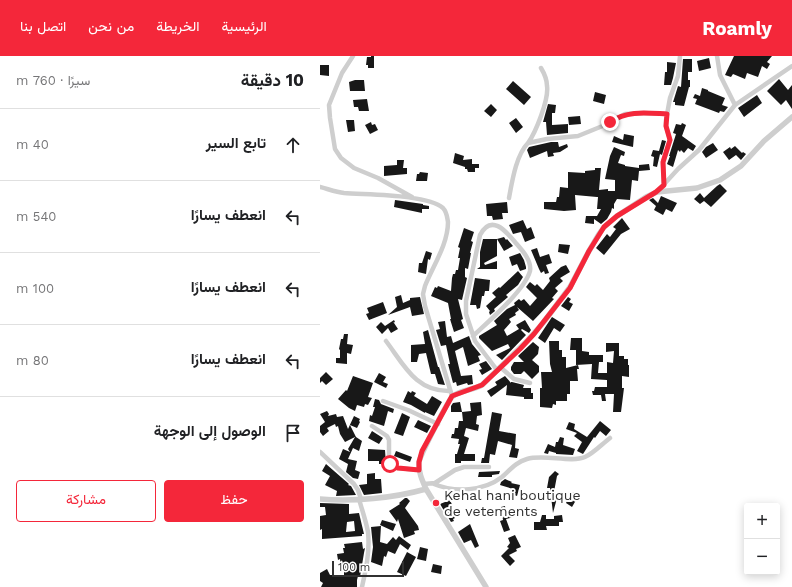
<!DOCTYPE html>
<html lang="ar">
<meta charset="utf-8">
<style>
:root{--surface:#fff;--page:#f6f6f6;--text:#202124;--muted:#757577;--line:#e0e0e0;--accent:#f4273a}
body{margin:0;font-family:"Work Sans",Vazirmatn,sans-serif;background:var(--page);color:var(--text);direction:rtl}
.controls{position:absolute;right:12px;bottom:12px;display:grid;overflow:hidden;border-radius:4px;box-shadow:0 2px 10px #0003}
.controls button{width:36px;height:36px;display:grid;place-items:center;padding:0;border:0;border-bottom:1px solid var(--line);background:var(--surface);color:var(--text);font:20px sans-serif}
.scale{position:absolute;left:12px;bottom:10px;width:72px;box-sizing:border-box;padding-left:4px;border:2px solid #313131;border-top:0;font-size:11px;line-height:14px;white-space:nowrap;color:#313131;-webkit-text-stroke:3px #fff;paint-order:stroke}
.stop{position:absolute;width:12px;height:12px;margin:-9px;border:3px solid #f4273a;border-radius:50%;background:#fff}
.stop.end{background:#f4273a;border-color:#fff;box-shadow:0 1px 4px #0008}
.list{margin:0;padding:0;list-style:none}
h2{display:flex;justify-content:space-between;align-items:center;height:52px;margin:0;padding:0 16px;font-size:17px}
h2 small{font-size:13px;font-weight:400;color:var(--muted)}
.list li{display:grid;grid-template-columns:26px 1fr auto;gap:12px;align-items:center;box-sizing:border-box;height:72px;padding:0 16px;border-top:1px solid var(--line)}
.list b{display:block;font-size:15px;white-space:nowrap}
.list em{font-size:13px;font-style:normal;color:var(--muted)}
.actions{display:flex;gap:8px;padding:12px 16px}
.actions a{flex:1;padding:9px 0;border:1px solid var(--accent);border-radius:4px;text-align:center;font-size:14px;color:var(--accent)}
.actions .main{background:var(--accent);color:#fff}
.icon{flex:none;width:22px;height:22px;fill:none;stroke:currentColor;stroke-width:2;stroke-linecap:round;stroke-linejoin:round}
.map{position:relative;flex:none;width:472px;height:531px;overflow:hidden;direction:ltr}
header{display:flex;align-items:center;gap:24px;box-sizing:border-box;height:56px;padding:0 20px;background:var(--accent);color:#fff}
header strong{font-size:19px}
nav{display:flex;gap:22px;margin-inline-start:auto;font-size:14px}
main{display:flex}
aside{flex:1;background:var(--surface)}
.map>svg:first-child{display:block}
.building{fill:#181818;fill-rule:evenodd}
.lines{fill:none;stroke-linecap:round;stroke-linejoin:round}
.minor{stroke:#cecece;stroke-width:4.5}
.tertiary{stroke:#cecece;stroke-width:5.5}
.route{stroke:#f4273a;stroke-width:5}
.poi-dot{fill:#f4273a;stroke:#fff;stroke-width:1.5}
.labels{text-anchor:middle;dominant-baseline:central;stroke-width:4;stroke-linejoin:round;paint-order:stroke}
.poi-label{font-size:14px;fill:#313131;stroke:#fff;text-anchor:start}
</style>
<header>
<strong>Roamly</strong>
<nav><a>الرئيسية</a><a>الخريطة</a><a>من نحن</a><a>اتصل بنا</a></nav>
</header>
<main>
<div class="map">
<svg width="472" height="531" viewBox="0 0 472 531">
<rect width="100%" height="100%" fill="#fff"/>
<!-- building -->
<path class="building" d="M51,0H54V12H48V9H46L47,1H51Z
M414,0H452L447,6L450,8L447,13L442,10L438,21L427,17L425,23L413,18L411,21L405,19Z
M389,2L391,12L379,15L377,5Z
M363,3H372V16H368V24H370V31H369L364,50L355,49V46H353L354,43L358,30L361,31Z
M347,6L356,7L353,22L351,29H344L345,16H347Z
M0,9H9V20L0,19Z
M459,23L468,34L472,29V53L466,44L461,49L447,35Z
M35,24H44L45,35H30L29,26Z
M193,25L211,41L204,49L186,33Z
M382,32L388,34V35L405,42L402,49L408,51L404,56L400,55L399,57L375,48L377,43L373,42L375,38L380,40Z
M275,36L286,39L284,48L273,45Z
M437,39L442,47L424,61L418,52Z
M47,43L49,55H39L38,51H34L33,44Z
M171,48L177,54L171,61L164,55Z
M228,48L236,49L235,57H232V69L248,68V77L227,79L226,66H223Z
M260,60L261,68L249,69L248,61Z
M196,62L203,71L196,77L189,67Z
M26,64H34L35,75L28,76Z
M51,66L52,69L55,68L58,74L50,78L45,69Z
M362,67L366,69L362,80L376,90L373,95L368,92L364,97L361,94L360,96L358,94L353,111L347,108L350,100H349L356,78L353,77L356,68L361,69Z
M304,78L314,80L313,91L292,86L294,80L303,84Z
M342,84L346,85L342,99L340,98L337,111L333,110L334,101L331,100L333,94L339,95Z
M231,86H238L239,91L247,88L248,91L240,96L233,97L234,100L228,101L227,95L210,102L207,94L209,91Z
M393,87L398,94L386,102L382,96L386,91Z
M415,90L422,97L423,96L426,98L421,104L416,99L409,104L403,96L410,91L411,93Z
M294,91L305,96L304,100L301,99L298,107L305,109V110L319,112V109L329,108L330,114L319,115L318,125L312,124L310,144L297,143L294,148V153L292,152L291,156L287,163L281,168L274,163V168L265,167L266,160H277L281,153H277L278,141H277L255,139L256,154L244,155L224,153V146H236L237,141H239L240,131L248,132V116L265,117V115L275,114V112H281L279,134L288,133V135H295V124L285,123L290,100Z
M135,97L144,100L143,104L152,103V108H159V112H155V116H148L147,113H145V111L133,107Z
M77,104H84L83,112H87V118L64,120V110L77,109Z
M100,116L108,117L107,125H96L97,118H99Z
M400,128L407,135L391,151L384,145L380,148L374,143L380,137L384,142L397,130Z
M341,140L357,147L352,156L346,153L343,159L334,154L336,150L329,144L333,142L338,147Z
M75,144L103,148V149L109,150V153H102V157L74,151Z
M187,146L188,157H182L183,163L173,164L172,160H167L166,148Z
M302,162L310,173L301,178L284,199L276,192L287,178L290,181L296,173L293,171Z
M203,164L207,173L211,171L215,182L205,186L201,176L193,178L189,169Z
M144,172L154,176L151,185L153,186L150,197H151L148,213L145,212V221L147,222L142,244L138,243L143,263L141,264L144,272L134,276L130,263H131L128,247L111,240L115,231L117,232L118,230L131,235L132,222L133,218H135L136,214H138L140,202H138L140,192L138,191Z
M184,181L186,184L187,183L193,190L184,195L177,183Z
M163,183H177V200L164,207L165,209L177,205V213H157L160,211V196Z
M239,188L250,189L248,198L238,196Z
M217,192L220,201L229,198L232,207L226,209L229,217L225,218L224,215L221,217L219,213L211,194Z
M106,195L112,197L110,204L108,203L106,218L98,216L99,207H102Z
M200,197L204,204L206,211V213L200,215L197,208L192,210L189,201Z
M246,209L250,216L240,222L243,225L235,232L238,235L232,242L234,243L213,265L197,251L199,254L195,257L196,259L189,263L191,266L184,274L187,280L199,273L196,269L205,264L211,274L209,277L202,273L201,274L206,279L182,304L176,299L190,292L188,288L172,295L159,282V280L177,269L174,265L187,253L195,249L194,247L199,243L201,245L204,243L210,250L217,242L206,231L209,227L210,226L215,230L217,228L223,234L230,225L229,222L241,211Z
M198,215L203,221L198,229L186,239L188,241L174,253L175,255L170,259L169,256L170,255L166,250L176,241L172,237L179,231L180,232Z
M155,222L170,224L169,235H165L164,240H162L160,252L157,253L156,249H150Z
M81,239L83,247L90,244V242L100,241L104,258L92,260L90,251L68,259L77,251L75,241Z
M248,241L251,243L249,246L253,248L249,255L241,250Z
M63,246L67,257L49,264L46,258L49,257L47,252Z
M232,261L245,269L240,276L234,272L225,287L218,282Z
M74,264L75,266L73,267H74L78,273L71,277L68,272L62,278L56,271L61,266L65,270Z
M125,265L127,281L131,280L133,287L149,280L152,288L161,299L158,300L160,305L148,310L143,291L135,295L141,320L152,319L153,328L148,329L147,327L137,330L136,326L133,327L128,308H130L126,289L121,290L116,274L120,273L118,266Z
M108,274L118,311H119L125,329L118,328L115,318H111L106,297L99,298L97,306H91V289L105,288L103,276Z
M24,278H28L27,288L33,289L31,298L27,297V308L16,307V302H20V294L19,293L21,283H23Z
M251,282H262V295L269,296V299H283V306H279L278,317H287V306L293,307L294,295L286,296V287H299V300H304V303H308V309H309V321L302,320V332H304L301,356H293L294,338H285L286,345H282L281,339H273L272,335H274L275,331H287V324L271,323L272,308L256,309V294H250Z
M229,285H239V294H242V301H246V312L258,309L259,313H257L258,325H250V338H247V345H236V349L233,348L232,352L220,351V332H222L221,316H232L230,308Z
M213,286L219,291L218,298L212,304L219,310V316L212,323L204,315L201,318H194L191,314V311L194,306H204L198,300Z
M166,305L172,313L162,319L159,314L162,313L159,308Z
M6,316L13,323L6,329L2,325L0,327V322Z
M59,317L66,321L63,326L68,328L66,332L54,326Z
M33,320L53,327L48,341L52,342L48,349L45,348L44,351L37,349L35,355L29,352L18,343L26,334L27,335Z
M185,320L191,327V326H192L204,329L203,332H211V337H213V343H204V341L186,339L187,329L171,341L167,335L177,329L175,326Z
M88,335L91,337L92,335L96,337L94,340L107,348L112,340L122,346L114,360L105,356V357L91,349L83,346Z
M55,343L59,344L61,348L74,353L73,357L68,355L64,370L49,365L50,359L52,360L55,351H53Z
M140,346L142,356H131V350L133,347Z
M161,346L162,359L157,360L156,368L159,369L158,375L146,372L144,380L149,382L144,398H155V405H141V407H135V398H137L140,388H138L139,383L131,382L132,378H134L135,372H138L139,365H143L142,356L151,355L150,347Z
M7,355L9,358L8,360L16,358L17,361L23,360L28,373L34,360L40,363L39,365L40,366L37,372L30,369L36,381L42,385L39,395L33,392L28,403L37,405L35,414L40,416L38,423L33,422L26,416L28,408L19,403L23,393L30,396L28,393L35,381L25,386L20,378L18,370L16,371L15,368L7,372L9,375L3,380L0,376V370L5,366L0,358Z
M172,356L182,358L179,375L196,378L195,392L199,393L197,402L189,401L192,389L178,385L175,399L170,398L169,407H161L162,402H164Z
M82,357L90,361L83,380L74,377Z
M98,364L111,370L107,377L94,371Z
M280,365L291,374L286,380L280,375L275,382L274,381L263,398L257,395L262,386L254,380L257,377L246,373L249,366L255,368L254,373L267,381Z
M52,375L63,382L59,388L48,382Z
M240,381L244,382L243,389L255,393L253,399L236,398V397L229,395L228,398L224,397L228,388L235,391L236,386H238Z
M48,393L65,394L66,408H59V405H48Z
M76,395L92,401L90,406L74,400Z
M6,408L29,428L28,429L31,430L36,439L16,440L17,435L5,429L10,420L2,415Z
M180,415L179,418L172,419V421H158L159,416Z
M235,415L239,418L237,420L233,441L237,442L233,457L230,432H227L229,421Z
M55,417V423H61L62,437L44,439L39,429L47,428V418Z
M185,423L192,426L191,427L200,429L197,440L191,438L193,433L180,429L181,426Z
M254,436L259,439L252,451L246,447L249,441L247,437Z
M85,442H87L90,445L85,452L98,470L99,474L94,475L95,478L84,482L78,463L77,466L69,455L80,448L79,447Z
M130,444L133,451L131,452L135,462L133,463L134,465L131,466L120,448Z
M0,447L29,448V458L39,457L44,478H42V480L2,483V473L0,474V460L6,459L5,451H0ZM34,465L35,475L26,476L27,466Z
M185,450L186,458L193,457L194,461L186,463L190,474L184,476L180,465L183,464L181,451Z
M222,459H226V463H234V460L242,459L243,466H239V470H226L227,474H214V466H220Z
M62,464L76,468L73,475L60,469Z
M150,468L159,490L155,492L151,484L144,487L138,476Z
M61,470L60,486L67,488L73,481L76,484L79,480L91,489L88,494L80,488L75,498L68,495L66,501L64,500L62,510L51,506L53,491L51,471Z
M195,479L201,491L196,493L197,495L189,499L195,505L190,510L181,500L189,492L187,491L190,487L188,482Z
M42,486L43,493L45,492L44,497L40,521L38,520L37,524V531H1L3,527L0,525V517L7,513L10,519H24V513L21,512L20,503L18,504L17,498L24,497L23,492H25L24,488Z
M100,491L108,493L106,505L97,503Z
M87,496L96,501L86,520L77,516Z
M113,508L122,510L121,518L111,516Z"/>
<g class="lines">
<!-- minor -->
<path class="minor" d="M33,0L22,17L9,49L10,62L15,93L21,102L34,112L58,122L92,141
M397,0L400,19L415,49
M221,12C224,17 227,23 227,30C229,43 216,76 208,87L227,83L258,80L285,69L305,58L323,57L347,58
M344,129L343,107L350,84L346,70V64L350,42L358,20L360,0
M0,131C8,133 16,136 24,137C46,139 107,138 123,152C127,156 127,161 128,166C128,188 113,210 105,230L103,238L105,250L132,340
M337,136L358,113L379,94L415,49L472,10
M189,142C192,126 196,99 208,87
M153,280C168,266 205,234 210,215C212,204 201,193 195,186C185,174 171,158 160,179L146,245V258L155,285L177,314
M66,285C84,309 96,336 130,335
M180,311L194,323L210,327
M63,345L88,354L118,368
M52,370L67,380L69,384V404L72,410L77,412L99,414
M0,396L34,428L38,434L41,443
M104,428L115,427L135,414L144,411H169
M114,428C135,437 164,435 182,421C190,414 196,406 207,403C224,398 251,407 265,401C274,397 282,388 290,382
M39,443C42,454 46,465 48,476C50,495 46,513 42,531"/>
<!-- tertiary -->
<path class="tertiary" d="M0,443C33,446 74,442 106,433
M166,531L106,433C102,424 98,415 99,406C100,400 129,342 133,340C141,334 153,334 162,329L207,285L223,267L250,231L269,195L279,178L284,171L297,160L326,141L337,136L377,132L400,124L421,110L444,85L472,61"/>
</g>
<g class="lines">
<!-- route -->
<path class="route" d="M70,408L78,412L99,414V406L102,395L132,340L162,329L200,293L214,278L250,232L269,195L284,171L297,160L336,136L344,129L343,106L350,84L346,70L347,58C327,57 308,54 290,66"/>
</g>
<!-- markers -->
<circle class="poi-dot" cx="116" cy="447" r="4"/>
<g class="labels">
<!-- poi labels -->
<g class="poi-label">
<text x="124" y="439">Kehal hani boutique<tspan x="124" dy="16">de vetements</tspan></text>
</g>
</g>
</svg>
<div class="controls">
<button>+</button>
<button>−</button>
</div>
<div class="scale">100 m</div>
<div class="stop" style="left:70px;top:408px"></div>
<div class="stop end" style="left:290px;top:66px"></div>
</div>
<aside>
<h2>10 دقيقة<small>سيرًا · 760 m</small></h2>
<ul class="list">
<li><svg class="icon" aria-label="ahead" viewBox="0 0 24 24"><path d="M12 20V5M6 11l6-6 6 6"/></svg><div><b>تابع السير</b></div><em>40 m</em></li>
<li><svg class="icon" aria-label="left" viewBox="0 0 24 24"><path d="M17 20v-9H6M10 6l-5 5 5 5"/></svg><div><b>انعطف يسارًا</b></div><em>540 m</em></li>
<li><svg class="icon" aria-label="left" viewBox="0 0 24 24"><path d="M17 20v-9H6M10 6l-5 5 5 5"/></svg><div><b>انعطف يسارًا</b></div><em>100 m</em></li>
<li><svg class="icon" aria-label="left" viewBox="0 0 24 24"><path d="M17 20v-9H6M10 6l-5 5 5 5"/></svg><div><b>انعطف يسارًا</b></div><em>80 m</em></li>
<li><svg class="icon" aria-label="arrive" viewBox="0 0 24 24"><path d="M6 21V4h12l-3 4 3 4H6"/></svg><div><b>الوصول إلى الوجهة</b></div></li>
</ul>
<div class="actions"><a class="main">حفظ</a><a>مشاركة</a></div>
</aside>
</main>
